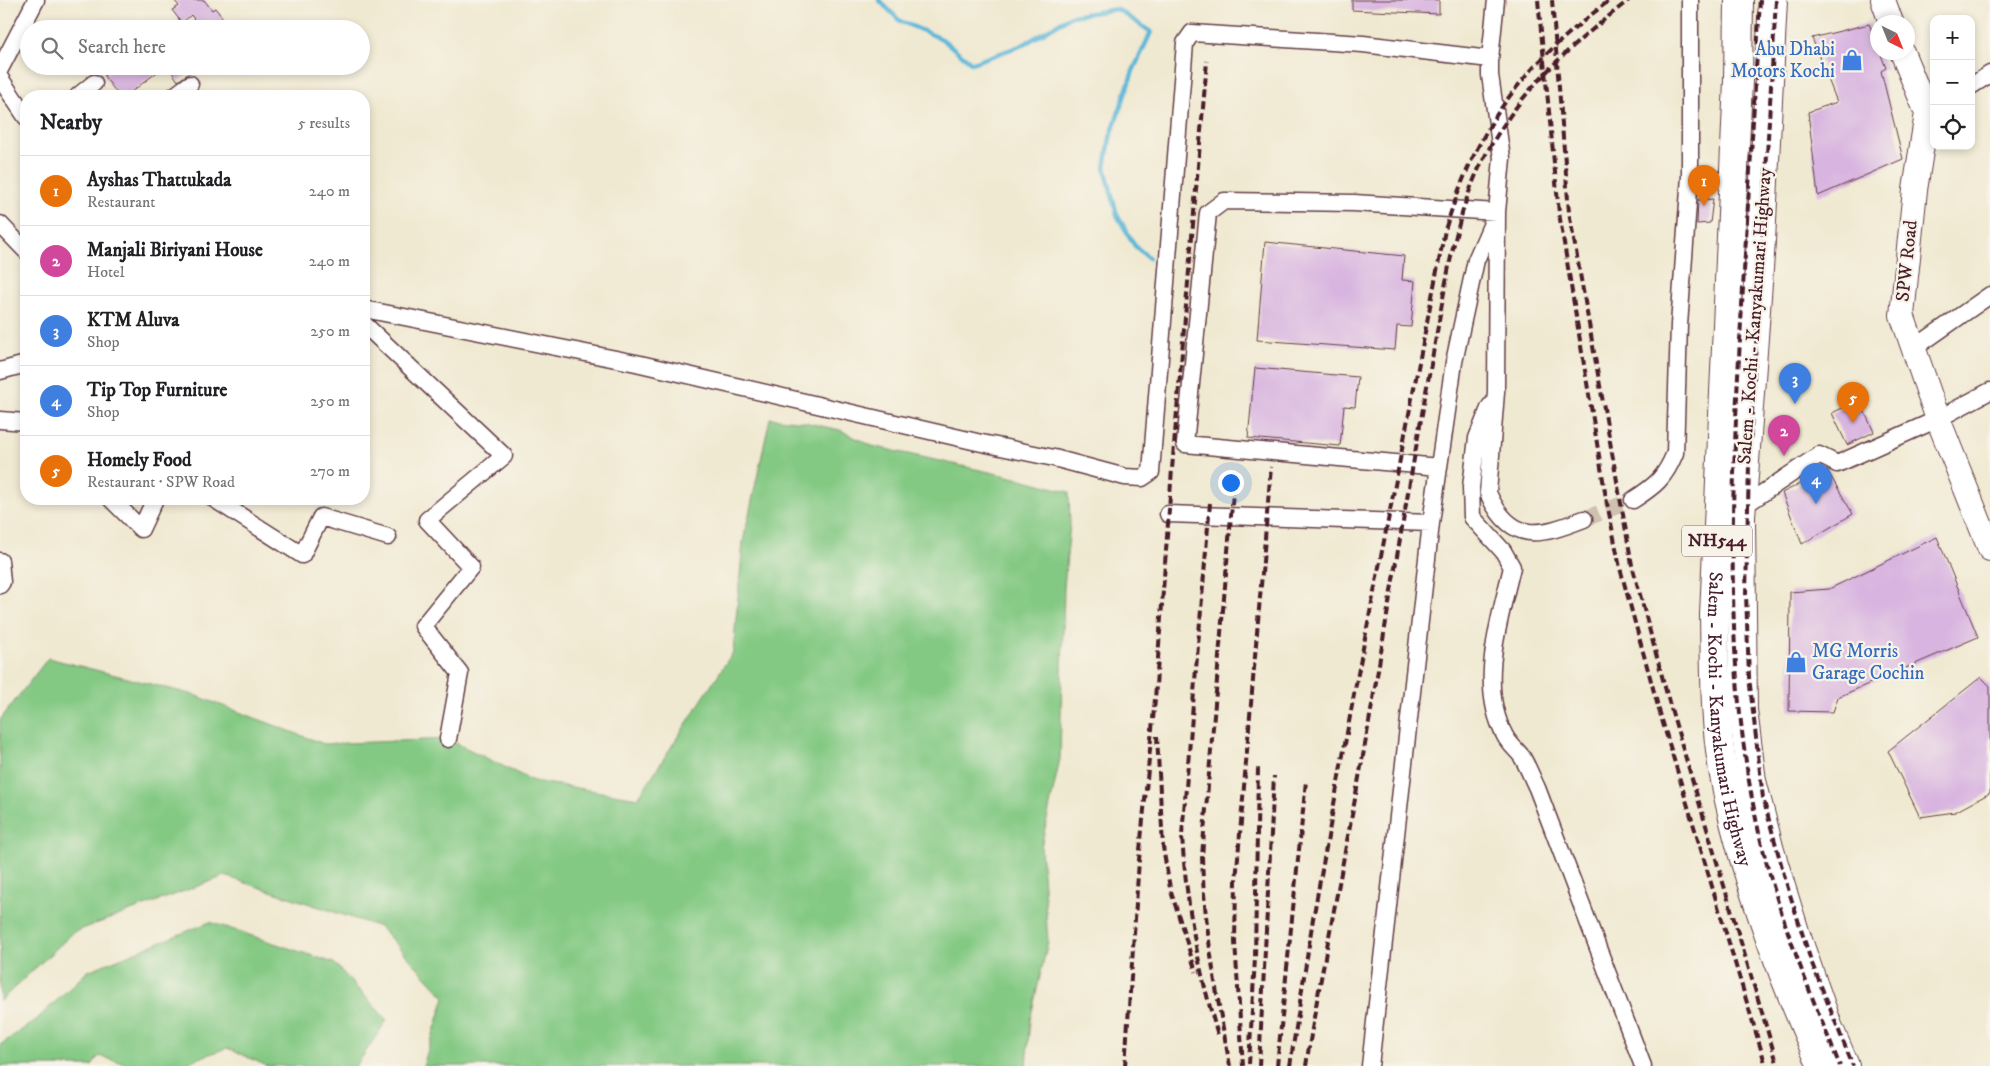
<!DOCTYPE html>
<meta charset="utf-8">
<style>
:root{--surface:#fff;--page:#f6f6f6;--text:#202124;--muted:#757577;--line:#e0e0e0;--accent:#c8321e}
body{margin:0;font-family:"IM FELL DW Pica",serif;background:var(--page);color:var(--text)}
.controls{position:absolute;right:15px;top:15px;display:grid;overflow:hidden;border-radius:10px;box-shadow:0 2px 8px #0003}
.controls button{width:45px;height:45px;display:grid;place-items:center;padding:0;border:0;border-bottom:1px solid var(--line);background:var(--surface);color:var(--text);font:25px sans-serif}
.compass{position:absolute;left:1870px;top:15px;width:45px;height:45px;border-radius:50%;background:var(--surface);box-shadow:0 2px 8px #0003;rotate:137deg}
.you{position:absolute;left:1230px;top:482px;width:18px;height:18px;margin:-12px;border:4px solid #fff;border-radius:50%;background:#1a73e8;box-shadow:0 0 0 8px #1a73e833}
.badge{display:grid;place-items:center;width:32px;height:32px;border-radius:50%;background:var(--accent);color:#fff;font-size:16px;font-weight:700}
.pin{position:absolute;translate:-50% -41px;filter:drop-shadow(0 1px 2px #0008)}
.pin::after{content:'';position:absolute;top:26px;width:18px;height:15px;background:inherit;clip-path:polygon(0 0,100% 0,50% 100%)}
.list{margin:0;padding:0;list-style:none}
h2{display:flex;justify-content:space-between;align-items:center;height:65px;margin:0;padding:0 20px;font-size:21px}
h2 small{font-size:16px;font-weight:400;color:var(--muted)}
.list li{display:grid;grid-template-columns:32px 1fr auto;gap:15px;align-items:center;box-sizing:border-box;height:70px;padding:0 20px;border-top:1px solid var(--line)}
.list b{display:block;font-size:19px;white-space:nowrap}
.list p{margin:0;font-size:16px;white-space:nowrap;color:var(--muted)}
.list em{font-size:16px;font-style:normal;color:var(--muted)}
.icon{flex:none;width:28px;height:28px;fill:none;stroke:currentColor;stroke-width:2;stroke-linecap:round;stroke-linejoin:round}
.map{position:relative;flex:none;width:1990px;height:1066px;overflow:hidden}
.search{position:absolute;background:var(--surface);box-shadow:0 2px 8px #0003;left:20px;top:20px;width:350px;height:55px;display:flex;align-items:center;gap:12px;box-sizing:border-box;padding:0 18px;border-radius:28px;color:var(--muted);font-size:19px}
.panel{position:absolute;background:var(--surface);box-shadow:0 2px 8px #0003;left:20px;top:90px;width:350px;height:415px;border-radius:20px}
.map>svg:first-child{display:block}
.green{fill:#83c983;stroke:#667457}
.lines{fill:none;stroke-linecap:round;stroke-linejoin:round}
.stream{stroke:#5bb7d9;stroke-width:4.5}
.building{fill:#d8b4e0}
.street-tunnel{stroke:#cfc1b0;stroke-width:16;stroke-dasharray:16 8;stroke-linecap:butt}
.street-casing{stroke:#633d44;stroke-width:19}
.secondary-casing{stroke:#633d44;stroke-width:26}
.highway-casing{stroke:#633d44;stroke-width:30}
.street{stroke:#fff;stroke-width:16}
.secondary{stroke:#fff;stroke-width:24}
.highway{stroke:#fff;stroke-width:28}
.rail{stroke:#4a1f2b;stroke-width:4;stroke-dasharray:8 4;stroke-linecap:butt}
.labels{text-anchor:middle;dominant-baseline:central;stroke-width:4.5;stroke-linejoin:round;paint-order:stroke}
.shield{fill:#f7f3e8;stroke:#7e5f64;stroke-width:1}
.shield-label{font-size:18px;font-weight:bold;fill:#4a1f2b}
.shop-label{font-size:19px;fill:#366cbe;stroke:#f7f3e8;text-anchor:end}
.street-label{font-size:19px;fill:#4a1f2b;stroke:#f7f3e8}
</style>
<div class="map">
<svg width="1990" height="1066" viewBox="0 0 1990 1066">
<rect width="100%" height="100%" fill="#f7f3e8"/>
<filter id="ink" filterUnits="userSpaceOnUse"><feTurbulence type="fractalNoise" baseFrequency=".02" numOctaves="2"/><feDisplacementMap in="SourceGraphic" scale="10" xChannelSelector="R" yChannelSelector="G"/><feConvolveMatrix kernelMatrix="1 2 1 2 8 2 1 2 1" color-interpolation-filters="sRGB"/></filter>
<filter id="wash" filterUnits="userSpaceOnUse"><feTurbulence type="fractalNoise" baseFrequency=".0096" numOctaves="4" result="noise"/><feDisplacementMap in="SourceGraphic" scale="20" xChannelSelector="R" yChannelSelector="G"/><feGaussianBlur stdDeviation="1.12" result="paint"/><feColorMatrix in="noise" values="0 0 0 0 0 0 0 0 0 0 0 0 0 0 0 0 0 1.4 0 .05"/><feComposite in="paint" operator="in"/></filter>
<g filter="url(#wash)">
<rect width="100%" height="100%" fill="#f0e9d1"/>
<!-- green -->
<path class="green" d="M770,418L804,422L840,430L872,446L1025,480L1069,492L1070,524L1064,587L1060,759L1041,847L1048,941L1030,1020L1026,1066H423L445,997L380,927L225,876L74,932L0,1001V720L48,658L194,695L324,744L448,739L533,781L638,798L733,652L743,542Z
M210,922L334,963L387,1020L356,1066H267L227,1048L176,1066H133L99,1056L92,1066H0V1045L36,1020L88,971Z"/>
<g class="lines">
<!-- stream -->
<path class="stream" d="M879,0L900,21L942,39L972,63L1023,45L1071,16L1117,9L1151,32L1133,71L1110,138L1105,168L1117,215L1135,246L1149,258"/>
</g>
<g id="blocks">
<!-- building -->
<path class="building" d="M174,0H204L212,10L215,8L226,22L217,29H201L191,15L182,23L172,10L179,6Z
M1352,0H1439V14L1352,10Z
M1869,24L1878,45V52H1880L1886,68L1881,71L1903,159L1818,196L1808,112L1837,102L1812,38Z
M116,66H165L126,96H119L104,76Z
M168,66H199L178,81Z
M1713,199L1710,223L1697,224L1698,200Z
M1265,242L1404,256L1402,280L1415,281L1411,327L1397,326L1395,350L1257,340Z
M1255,368L1358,377L1355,407L1344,406L1340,446L1248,438Z
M1859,400L1874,432L1847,445L1832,413Z
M1827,470L1853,514L1802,544L1782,493Z
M1937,537L1978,637L1838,697L1833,712L1789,711L1790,592L1829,589Z
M1981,677L1990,686V793L1955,812L1920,817L1888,751Z"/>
</g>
</g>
<g filter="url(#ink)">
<use href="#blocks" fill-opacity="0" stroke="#633d44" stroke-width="1"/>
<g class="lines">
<!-- street-tunnel -->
<path class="street-tunnel" d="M1584,519L1633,500"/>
<!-- street casing -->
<g class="street-casing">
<path id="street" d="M1490,59L1496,0
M0,69L36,0
M0,78L26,117
M1971,86L1990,74
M78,96L94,83
M174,96L190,84
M0,224L26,251
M364,309L636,363L977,442L1054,458L1125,477L1142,478L1151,472L1185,43L1192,33L1363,44L1490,59V75L1502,158L1497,212L1496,392L1488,493C1511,545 1540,536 1584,519
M364,324L504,456L427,520L471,567L423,626L460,673L448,739
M1913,349L1990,295
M0,371L26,364
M1490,406L1477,438L1471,487L1472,517L1503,551L1512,567C1500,619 1477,685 1505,736C1509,744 1517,750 1522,757C1528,767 1532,778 1537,788L1643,1066
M0,420L26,422
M111,499L141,529L155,499
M214,499L302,555L321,517L388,537
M1633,500C1655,486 1665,478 1675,453L1679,325L1690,176V0
M1742,507L1819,455L1837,464L1938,419L1990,391
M1168,514L1431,523
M0,561L2,582L0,585
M1370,1066L1431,523L1454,362L1476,260L1497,212L1354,203L1224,201L1208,213L1185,444L1439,467"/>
</g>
<!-- secondary casing -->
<g class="secondary-casing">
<path id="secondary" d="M1883,0L1891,22
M1902,52L1927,113L1915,190L1902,315L1938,419L1990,549"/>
</g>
<!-- highway casing -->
<g class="highway-casing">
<g id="highway">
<path id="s1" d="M1739,0L1738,81L1714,615C1715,666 1714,720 1723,770C1740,868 1782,976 1822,1066"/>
<path d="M1773,0L1761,241L1741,517L1743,710L1752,781L1770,851L1795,932L1828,1026L1845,1066"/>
</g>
</g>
<!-- street -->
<use href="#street" class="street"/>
<!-- secondary -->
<use href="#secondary" class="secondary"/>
<!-- highway -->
<use href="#highway" class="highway"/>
<!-- rail -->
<path class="rail" d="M1538,0L1559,213L1606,498L1620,568L1659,710L1766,1066
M1552,0L1569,212L1632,565L1669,702L1778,1066
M1760,0C1753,125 1745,250 1738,375C1731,523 1726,673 1756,819C1774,905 1807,986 1840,1066
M1776,0L1749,464L1746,594L1749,677L1763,798L1786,882L1811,961L1853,1066
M1210,503L1182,835C1186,902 1198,970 1218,1035
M1157,736L1163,847L1170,888L1196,972
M1249,1064L1255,958L1258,768
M1125,1066L1139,860L1155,699L1172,469L1207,61
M1230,1066C1217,996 1204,928 1202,856L1235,469
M1243,1066L1235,942L1236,881L1271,467
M1259,1066L1274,776
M1277,1066L1306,781
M1290,1066L1313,919L1355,689L1445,230C1479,122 1521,68 1610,0
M1306,1066C1317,994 1332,923 1345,851C1362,765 1377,678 1391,591C1405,510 1419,429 1434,348C1446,285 1454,217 1483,160C1519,90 1569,47 1629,0"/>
</g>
</g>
<!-- icons -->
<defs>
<g id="shop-bare" transform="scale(1.725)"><path d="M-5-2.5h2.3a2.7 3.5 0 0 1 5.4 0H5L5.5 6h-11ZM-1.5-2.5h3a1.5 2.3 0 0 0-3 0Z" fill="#3f7fe0" stroke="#f7f3e8" stroke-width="2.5" paint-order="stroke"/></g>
</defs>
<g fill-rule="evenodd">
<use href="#shop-bare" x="1852" y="60"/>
<use href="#shop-bare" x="1796" y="662"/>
</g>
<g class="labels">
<!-- shield labels -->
<rect class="shield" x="1682" y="525.5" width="70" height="31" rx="4"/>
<g class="shield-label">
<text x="1717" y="541">NH544</text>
</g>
<!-- shop labels -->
<g class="shop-label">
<text x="1835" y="49">Abu Dhabi<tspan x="1835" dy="22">Motors Kochi</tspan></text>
<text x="1812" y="651" text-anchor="start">MG Morris<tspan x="1812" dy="22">Garage Cochin</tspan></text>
</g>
<!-- street labels -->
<g class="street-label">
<text transform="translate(1907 261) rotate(-84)">SPW Road</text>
<text transform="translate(1755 316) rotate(-86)">Salem - Kochi - Kanyakumari Highway</text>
<text stroke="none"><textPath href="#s1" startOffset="721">Salem - Kochi - Kanyakumari Highway</textPath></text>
</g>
</g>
</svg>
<div class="controls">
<button>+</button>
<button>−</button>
<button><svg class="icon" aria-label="locate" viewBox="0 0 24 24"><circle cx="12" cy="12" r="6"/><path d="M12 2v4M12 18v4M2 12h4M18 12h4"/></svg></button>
</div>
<svg class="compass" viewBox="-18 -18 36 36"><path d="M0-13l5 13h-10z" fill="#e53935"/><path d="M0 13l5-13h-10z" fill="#757577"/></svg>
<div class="you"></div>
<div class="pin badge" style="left:1704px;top:206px;background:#e8710a">1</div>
<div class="pin badge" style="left:1784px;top:456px;background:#d1479c">2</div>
<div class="pin badge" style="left:1795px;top:404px;background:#3f7fe0">3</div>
<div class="pin badge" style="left:1816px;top:504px;background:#3f7fe0">4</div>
<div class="pin badge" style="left:1853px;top:423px;background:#e8710a">5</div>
<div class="search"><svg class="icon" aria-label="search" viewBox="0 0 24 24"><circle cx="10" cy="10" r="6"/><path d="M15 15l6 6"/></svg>Search here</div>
<section class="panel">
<h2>Nearby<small>5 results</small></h2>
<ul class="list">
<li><span class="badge" style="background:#e8710a">1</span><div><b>Ayshas Thattukada</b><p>Restaurant</p></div><em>240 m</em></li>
<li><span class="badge" style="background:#d1479c">2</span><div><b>Manjali Biriyani House</b><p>Hotel</p></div><em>240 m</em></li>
<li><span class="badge" style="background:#3f7fe0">3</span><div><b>KTM Aluva</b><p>Shop</p></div><em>250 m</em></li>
<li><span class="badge" style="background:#3f7fe0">4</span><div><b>Tip Top Furniture</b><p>Shop</p></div><em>250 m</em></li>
<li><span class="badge" style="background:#e8710a">5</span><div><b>Homely Food</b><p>Restaurant · SPW Road</p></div><em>270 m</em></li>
</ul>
</section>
</div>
